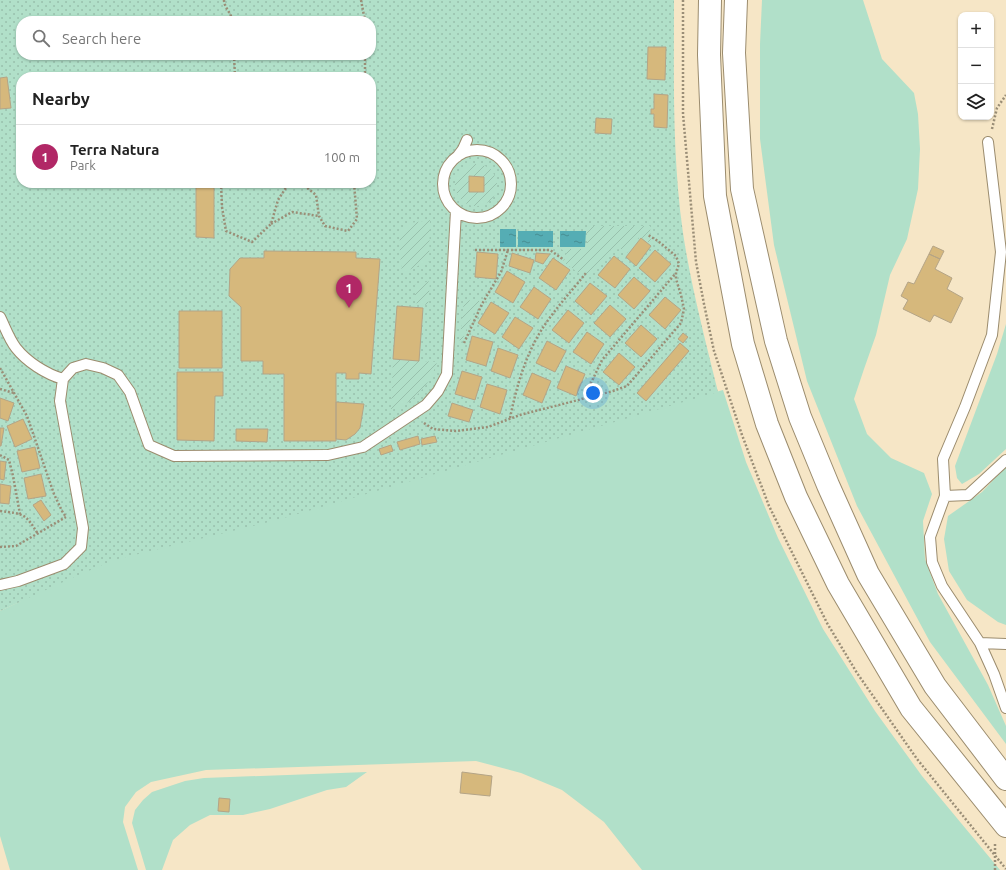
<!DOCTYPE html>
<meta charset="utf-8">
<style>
:root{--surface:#fff;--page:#f6f6f6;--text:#222;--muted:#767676;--line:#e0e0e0;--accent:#b12766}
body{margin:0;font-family:Ubuntu,sans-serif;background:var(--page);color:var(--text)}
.controls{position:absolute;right:12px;top:12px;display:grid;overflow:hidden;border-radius:8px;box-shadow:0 1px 3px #0004}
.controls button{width:36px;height:36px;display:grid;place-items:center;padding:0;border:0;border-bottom:1px solid var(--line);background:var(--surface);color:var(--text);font:20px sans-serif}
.you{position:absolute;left:593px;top:393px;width:14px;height:14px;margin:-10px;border:3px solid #fff;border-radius:50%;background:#1a73e8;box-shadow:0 0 0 6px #1a73e833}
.badge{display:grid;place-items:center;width:26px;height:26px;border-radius:50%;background:var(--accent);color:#fff;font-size:13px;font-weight:700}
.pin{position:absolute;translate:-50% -33px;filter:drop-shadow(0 1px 2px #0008)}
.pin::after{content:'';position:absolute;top:21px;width:14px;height:12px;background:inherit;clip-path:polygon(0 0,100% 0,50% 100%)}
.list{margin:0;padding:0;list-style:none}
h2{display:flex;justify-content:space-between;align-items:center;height:52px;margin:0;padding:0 16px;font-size:17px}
h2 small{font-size:13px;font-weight:400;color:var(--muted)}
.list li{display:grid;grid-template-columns:26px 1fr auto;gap:12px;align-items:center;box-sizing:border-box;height:64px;padding:0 16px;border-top:1px solid var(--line)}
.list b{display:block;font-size:15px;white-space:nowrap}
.list p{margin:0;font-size:13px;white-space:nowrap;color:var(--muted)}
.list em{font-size:13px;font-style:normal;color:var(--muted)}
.icon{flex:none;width:22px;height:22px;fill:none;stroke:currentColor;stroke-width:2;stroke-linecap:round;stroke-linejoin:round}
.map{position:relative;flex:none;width:1006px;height:870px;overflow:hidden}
.search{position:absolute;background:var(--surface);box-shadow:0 1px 3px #0004;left:16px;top:16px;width:360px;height:44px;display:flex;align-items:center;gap:10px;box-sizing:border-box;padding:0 14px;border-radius:16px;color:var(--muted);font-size:15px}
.panel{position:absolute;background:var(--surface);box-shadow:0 1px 3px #0004;left:16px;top:72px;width:360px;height:116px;border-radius:16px}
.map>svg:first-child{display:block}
.grass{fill:#b1e0c9}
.park{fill:url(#park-dots);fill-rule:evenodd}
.garden{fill:url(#garden-furrows)}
.water{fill:url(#water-ripples)}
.building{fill:#d6b87c;stroke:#b4a486}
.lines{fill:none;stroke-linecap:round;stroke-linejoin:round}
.service-casing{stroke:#9b8c6e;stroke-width:12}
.secondary-casing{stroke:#9b8c6e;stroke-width:24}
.path{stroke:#9a8e77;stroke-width:2.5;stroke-dasharray:2 2;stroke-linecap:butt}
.service{stroke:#fff;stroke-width:10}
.secondary{stroke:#fff;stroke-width:22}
</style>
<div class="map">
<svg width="1006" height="870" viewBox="0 0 1006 870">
<defs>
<pattern id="park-dots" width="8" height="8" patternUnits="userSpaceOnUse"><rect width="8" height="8" fill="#b1e0c9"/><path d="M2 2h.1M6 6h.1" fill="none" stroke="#98c0ac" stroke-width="1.8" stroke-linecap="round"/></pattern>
<pattern id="garden-furrows" width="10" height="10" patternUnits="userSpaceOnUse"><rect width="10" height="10" fill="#b1e0c9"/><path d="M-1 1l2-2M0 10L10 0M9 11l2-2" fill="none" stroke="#98c0ac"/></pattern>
<pattern id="water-ripples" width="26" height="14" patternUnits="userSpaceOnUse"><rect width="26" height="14" fill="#55adb4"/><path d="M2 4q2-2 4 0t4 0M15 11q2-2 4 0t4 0" fill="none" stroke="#478d92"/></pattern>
</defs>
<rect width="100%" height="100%" fill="#f6e6c6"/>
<!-- grass -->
<path class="grass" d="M762,0H863L882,59L914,93L918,114L920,149L918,189L907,239L890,275L876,335L864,369L854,399L867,434L891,458L924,473L932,494L923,521L925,559L938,594L988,685L1006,726V744L930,642L857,506L807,381L774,245L760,139V44Z
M1006,324V449L979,474L962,484L957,478L955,466L997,354Z
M723,390L746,462L778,538L823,629L875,711L922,776L1000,870H642L604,822L562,790L521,773L476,761L206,770L151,782L136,792L125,807L123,822L138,870H10L0,836V611L19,602L81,565Z
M1006,468V625L998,622L967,600L949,571L944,539L948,516L982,492L1001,472Z
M367,772L346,787L327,790L270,809L243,815H210L190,825L173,840L162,870H146L132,823L135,810L143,800L152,792L185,781L204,778Z"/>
<!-- park -->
<path class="park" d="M0,0H674C674,78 672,155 683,233C691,286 705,339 718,392L277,520L114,560L72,578L0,611ZM21,21H371V55H21ZM21,77H371V183H21Z"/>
<!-- garden -->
<path class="garden" d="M455 185a21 21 0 1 1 42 0a21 21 0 1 1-42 0Z
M430,220L429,261L402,273C401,262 396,232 405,226C411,221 422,222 430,220Z
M587,226H650L651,244L640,236L627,253L621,249L611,250L587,279L562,261L567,253L561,249H587Z
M430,281L428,305L415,303V285Z
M464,300L480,301L471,318L459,348Z
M393,359L437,362C430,385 414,403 391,410Z"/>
<!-- water -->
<path class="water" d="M500,229H516V247H500Z
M518,231H553V247H518Z
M560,231H586L585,247H560Z"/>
<!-- building -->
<path class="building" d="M648,47H666L665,80L647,79Z
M7,77L11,108L0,109V78Z
M654,94L668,95L667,128L654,127V114H651V109H654Z
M596,118L612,119L611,134L595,133Z
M469,176L484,177V192H469Z
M196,183H214V238L196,237Z
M641,238L651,246L636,266L626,257Z
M933,246L944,251L940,259L929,254Z
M655,250L671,264L655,282L639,268Z
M264,251L356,252V258L380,259L371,374L359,373V379H346V373H336V441H284V374H263V361H241V307L229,296L230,269L240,258H264Z
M477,252L498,254L496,279L475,277Z
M512,253L534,260L530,273L509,266Z
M536,253L550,254L543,264L535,261Z
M929,254L940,259L935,269L952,278L947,289L963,298L951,323L934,315L930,322L903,309L908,300L901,296L908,282L914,284Z
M614,256L630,269L615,288L598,275Z
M553,258L570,270L556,290L539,278Z
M507,271L525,282L513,303L495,292Z
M634,277L650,291L634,309L618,295Z
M590,283L607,296L591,315L575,301Z
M534,287L551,299L538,319L520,307Z
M665,297L681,310L665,329L649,315Z
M491,302L509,313L495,334L478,323Z
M610,305L626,319L610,337L594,323Z
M397,306L423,308L419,361L393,359Z
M568,310L584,323L569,343L552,330Z
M179,311H222V368H179Z
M515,317L533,328L519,349L502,337Z
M641,325L657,339L641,357L625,343Z
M587,332L604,344L591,364L573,352Z
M683,333L688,337L683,343L678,339Z
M472,336L493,342L486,366L466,360Z
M547,341L566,351L555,372L536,363Z
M680,343L689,351L646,401L637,393Z
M498,348L518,355L510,378L491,371Z
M619,353L635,367L619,385L603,372Z
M566,366L585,374L576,396L557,388Z
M462,371L482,377L475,400L455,394Z
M177,372H223V396H215L214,441L177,440Z
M532,373L551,381L542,403L523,395Z
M487,384L507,390L500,414L480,407Z
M0,398L14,403L8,421L0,418Z
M336,402L364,404L360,428L355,434L346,440L336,439Z
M452,403L473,410L469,422L448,416Z
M23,419L32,439L15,447L7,426Z
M0,428H4L1,446H0Z
M236,429H268L267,442L236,441Z
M418,436L420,444L400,450L397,442Z
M435,436L437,442L422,445L421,439Z
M391,445L393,451L381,455L379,449Z
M35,447L40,468L22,472L17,451Z
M0,461L6,462L4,480L0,479Z
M41,474L46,496L28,499L24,478Z
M0,484L11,486L9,504L0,503Z
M41,500L51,515L44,521L33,505Z
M462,772L492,776L490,796L460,793Z
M219,798L230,799L229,812L218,811Z"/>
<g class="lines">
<!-- service casing -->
<g class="service-casing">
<path id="service" d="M443 184a34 34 0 1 1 68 0a34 34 0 1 1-68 0Z
M457,157L463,149L467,140
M0,317C5,327 9,339 16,348C27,362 46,374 63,379
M1006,460L968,495L945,496L930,537L932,562L942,586L980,643L994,674L1006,708
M945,496L943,459L965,407L992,335L1001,252L988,142
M0,585L18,581L64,564L81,547L83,528L60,401L63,379L73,368L86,364L103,368L118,375L130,392L149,445L174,456L328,455L363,447L426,405L438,391L447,374L456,211
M980,643L1006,644"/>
</g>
<!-- secondary casing -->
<g class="secondary-casing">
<path id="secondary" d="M710,0L709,55L715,196L743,344L767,424L796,497L838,584L911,708L1006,826
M736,0L734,53L742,189L776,341L800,417L828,485L868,574L935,686L1006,779"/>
</g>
<!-- path -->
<path class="path" d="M224,0C224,8 232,13 232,21
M361,0L365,21
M683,0V114L696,262L704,304L714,351L742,435L769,506L827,623L857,673L917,759L1006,869
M234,55L235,77
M365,55V77
M371,112L374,124L371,130
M992,129L997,108L1006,95
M221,183L222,207L226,231L252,242L271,224L278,200L289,183
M301,183L316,195L319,216L325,226L348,231L357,219L354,183
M271,224L292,212L319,216
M475,250H550L564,260
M464,343L482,304L501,272L508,250
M0,368L27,416L54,494L62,511L66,517
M0,389L14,393
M586,399L591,383L602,360L676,273
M510,418C516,389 524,360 539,334C552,312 571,292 586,273
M424,423L433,429L456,431L488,427L520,415L613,391L627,386L681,323L684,309L681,295L676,279V272L679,264L676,256L658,241L648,235
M0,455L9,460L13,476L20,514
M0,511C24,514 25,513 38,534
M0,547L16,546L66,517
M995,870V843"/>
<!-- service -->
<use href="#service" class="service"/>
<!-- secondary -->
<use href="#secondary" class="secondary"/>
</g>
</svg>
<div class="controls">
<button>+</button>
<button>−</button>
<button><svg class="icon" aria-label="layers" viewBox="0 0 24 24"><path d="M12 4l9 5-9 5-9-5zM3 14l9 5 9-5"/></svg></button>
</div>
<div class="you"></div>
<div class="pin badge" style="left:349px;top:308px">1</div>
<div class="search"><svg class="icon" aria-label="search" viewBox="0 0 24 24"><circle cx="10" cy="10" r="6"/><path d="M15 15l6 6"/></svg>Search here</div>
<section class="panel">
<h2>Nearby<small></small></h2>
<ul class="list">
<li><span class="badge">1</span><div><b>Terra Natura</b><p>Park</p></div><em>100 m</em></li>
</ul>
</section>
</div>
